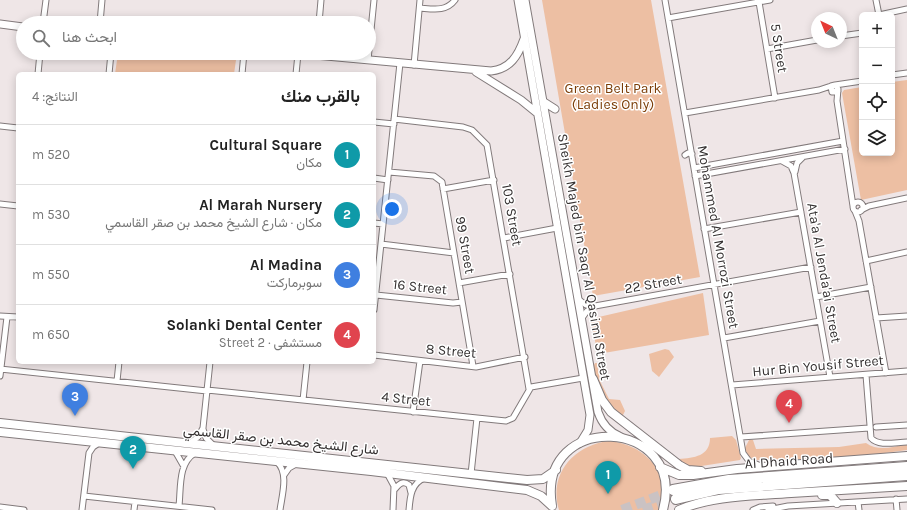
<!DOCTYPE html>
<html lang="ar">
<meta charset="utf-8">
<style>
:root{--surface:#fff;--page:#f6f6f6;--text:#222;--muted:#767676;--line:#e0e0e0;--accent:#7c3aed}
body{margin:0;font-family:Karla,Vazirmatn,sans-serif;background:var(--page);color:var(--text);direction:rtl}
.controls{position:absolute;right:12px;top:12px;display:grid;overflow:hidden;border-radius:6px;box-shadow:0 2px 10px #0003}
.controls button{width:36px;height:36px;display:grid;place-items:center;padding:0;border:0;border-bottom:1px solid var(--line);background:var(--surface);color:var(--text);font:20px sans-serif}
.compass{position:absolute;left:811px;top:12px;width:36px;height:36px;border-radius:50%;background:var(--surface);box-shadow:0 2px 10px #0003;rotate:317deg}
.you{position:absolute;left:392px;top:209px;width:14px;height:14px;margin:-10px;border:3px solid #fff;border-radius:50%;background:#1a73e8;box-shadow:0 0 0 6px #1a73e833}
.badge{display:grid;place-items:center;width:26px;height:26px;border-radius:50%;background:var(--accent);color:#fff;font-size:13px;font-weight:700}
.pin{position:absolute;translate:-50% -33px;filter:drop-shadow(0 1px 2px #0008)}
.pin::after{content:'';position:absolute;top:21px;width:14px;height:12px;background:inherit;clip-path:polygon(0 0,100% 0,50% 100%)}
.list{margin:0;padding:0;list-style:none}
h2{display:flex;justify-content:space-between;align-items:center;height:52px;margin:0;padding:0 16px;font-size:17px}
h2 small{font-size:13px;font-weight:400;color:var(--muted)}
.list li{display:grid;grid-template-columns:26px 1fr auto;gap:12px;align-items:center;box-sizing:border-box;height:60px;padding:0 16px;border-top:1px solid var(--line)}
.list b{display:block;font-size:15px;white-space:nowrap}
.list p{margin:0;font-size:13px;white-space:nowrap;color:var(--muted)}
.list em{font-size:13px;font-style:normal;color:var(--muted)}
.icon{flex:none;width:22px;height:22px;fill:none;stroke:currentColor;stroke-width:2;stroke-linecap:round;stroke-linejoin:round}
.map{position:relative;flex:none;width:907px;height:510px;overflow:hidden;direction:ltr}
.search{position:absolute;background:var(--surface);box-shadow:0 2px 10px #0003;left:16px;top:16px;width:360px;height:44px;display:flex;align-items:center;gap:10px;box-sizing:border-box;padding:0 14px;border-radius:22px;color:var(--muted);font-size:15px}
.panel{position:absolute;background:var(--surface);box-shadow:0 2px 10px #0003;left:16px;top:72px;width:360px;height:292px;border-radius:6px;direction:rtl}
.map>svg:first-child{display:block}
.green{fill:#edbfa3}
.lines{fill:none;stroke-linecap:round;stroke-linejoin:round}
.highway-tunnel{stroke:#cac2c3;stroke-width:10;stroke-dasharray:10 5;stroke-linecap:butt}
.street-casing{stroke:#827a7b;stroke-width:7}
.secondary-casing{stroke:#827a7b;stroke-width:9}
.primary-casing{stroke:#827a7b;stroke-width:10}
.highway-casing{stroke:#827a7b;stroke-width:12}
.street{stroke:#fff;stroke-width:5}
.secondary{stroke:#fff;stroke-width:7}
.primary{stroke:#fff;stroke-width:8}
.highway{stroke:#fff;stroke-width:10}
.labels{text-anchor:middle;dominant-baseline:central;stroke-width:3;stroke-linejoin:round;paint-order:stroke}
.street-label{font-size:14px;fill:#353131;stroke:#fff}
.park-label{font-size:14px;fill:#7b3d07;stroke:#fff}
</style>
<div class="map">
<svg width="907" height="510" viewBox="0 0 907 510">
<rect width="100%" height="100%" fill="#efe6e7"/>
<!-- green -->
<path class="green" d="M542,0H651L700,277L593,296Z
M118,53H181L232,56L236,60L234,74H115Z
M907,80V190L861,200L842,93L844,90L862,87V153H892V82Z
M703,293L709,335L598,354L590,319Z
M665,349L669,350L674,357L659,377L652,371L649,354Z
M595,363H597L600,381L609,399L620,400L625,411L623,415L618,416C605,401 597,386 593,367Z
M732,436L736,440L741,458L740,460L695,467H689L679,462V459C694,458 710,456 710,438Z
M749,440H753L756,449L839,447L866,443C879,452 892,447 907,444V450L848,458L757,460C750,458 747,456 745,448Z
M609,441C634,443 661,460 662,488C662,495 660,503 659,510H559C548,474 574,445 609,441Z"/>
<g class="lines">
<!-- highway-tunnel -->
<path class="highway-tunnel" d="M622,510L672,491
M643,510L676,499"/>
<!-- street casing -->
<g class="street-casing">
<path id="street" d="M665,0L743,453L749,461L761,466
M876,0L879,15
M759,2L775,98
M420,8C433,9 446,12 455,0
M879,15L907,9
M668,18L770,0
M43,23L46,0
M100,23L102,0
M319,23L321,0
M841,36L862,33
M767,49L817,40
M368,60L374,0
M414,65L420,0
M38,74L40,53
M109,74L111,53
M242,74L244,53
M296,74L298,54
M892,75L907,73
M835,85L862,81
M838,91L832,92L831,86L835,85L838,89L837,101L853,206
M685,113L819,90L831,86
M394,119L463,127L472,130L487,145L529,389
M374,122L394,124
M0,126L18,128
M685,155L688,153L692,154
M782,161L791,166L794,173L830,377
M694,168L843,141
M389,172L434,176L442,182L473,366
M795,172L797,163L803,157
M695,176L845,149
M374,178L388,180
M443,189L494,180
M853 207a5 5 0 1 1 10 0a5 5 0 1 1-10 0Z
M0,204L18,206
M861,210L869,206L907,198
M855,211L859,221L886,373
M374,223L383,224
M704,229L801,212
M504,238L557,228
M381,244L454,253
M866,261L907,252
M459,283L510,274
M376,295L453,303L462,302
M816,297L871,287
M578,299L586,305L595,306L811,267
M374,310L400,63
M0,316L18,317
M582,318L587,311L595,306
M876,318L907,316
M724,338L820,321
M374,355L476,367L525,357
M0,369L207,391
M866,375L871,438C879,447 896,442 907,442
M0,376L7,317
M117,381L119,362
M732,385L907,371
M207,390L506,421L513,418L531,387L583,378
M303,400L307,362
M413,412L420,361
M876,427L907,425
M203,429L206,438L214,446
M741,437L869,428
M190,443L198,437L203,428L210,362
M175,451L183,465
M277,462C289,473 282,495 280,510
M387,473L394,486L393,510
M471,474L477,418
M284,475L289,468L296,464
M395,489C399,484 403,480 409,485L411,493
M84,496L212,510
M896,499L897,510
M858,502L859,510
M179,506C181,488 178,463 195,453
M0,507L24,510
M82,510L89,453L93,447L99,443
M134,510L135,502
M409,510C410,497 411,483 425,478
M753,510L760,507L773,506
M768,510L788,506L907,499"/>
</g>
<!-- secondary casing -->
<g class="secondary-casing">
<path id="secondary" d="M518,0L590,415L588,430L580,443
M525,0L598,412C602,424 609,432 621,437
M0,24L23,27
M293,53L491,71C510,69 518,56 524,39
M476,72L521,100L537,113
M544,102L555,109"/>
</g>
<!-- primary casing -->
<g class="primary-casing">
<path id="primary" d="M593,379L602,400L611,412L679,465L688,470L701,471
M0,423L527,480L543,479L556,470
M0,432L371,471L527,490L541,496L552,506
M660,467L679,475H693L737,469L907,456
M822,495H830L837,503
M552,506C536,409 688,417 663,510
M679,510C713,495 754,496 791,493C830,491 868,488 907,486"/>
</g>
<!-- highway casing -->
<g class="highway-casing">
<path id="highway" d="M673,490L729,480L907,467
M676,499L719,489L907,475"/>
</g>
<!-- street -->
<use href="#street" class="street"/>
<!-- secondary -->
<use href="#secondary" class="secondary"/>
<!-- primary -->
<use href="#primary" class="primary"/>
<!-- highway -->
<use href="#highway" class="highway"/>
</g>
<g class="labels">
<!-- street labels -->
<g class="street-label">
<text transform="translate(779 48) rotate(81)">5 Street</text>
<text transform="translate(512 215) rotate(80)">103 Street</text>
<text transform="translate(718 237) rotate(80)">Mohammed Al Morrozi Street</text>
<text transform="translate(465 245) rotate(80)">99 Street</text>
<text transform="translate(584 257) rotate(80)">Sheikh Majed bin Saqr Al Qasimi Street</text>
<text transform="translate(824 273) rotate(80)">Ata'a Al Jenda'ai Street</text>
<text transform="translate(653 284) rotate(-10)">22 Street</text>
<text transform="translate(420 287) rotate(6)">16 Street</text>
<text transform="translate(451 351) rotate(5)">8 Street</text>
<text transform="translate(818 366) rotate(-5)">Hur Bin Yousif Street</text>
<text transform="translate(406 399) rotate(6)">4 Street</text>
<text transform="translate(281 440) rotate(6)">شارع الشيخ محمد بن صقر القاسمي</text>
<text transform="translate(789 461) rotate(-4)">Al Dhaid Road</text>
</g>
<!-- park labels -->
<g class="park-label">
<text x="613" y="88">Green Belt Park<tspan x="613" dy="16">(Ladies Only)</tspan></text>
</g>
</g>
</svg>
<div class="controls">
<button>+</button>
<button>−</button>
<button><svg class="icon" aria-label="locate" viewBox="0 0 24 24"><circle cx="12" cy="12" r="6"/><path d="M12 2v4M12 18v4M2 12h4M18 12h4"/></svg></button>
<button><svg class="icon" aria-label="layers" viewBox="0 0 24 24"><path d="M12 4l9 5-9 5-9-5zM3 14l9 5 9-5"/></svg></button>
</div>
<svg class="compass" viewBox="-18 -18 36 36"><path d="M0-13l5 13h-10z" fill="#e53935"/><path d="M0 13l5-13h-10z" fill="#767676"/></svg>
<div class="you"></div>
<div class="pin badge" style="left:608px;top:494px;background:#0f9aa8">1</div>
<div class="pin badge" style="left:133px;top:469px;background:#0f9aa8">2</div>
<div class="pin badge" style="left:75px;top:416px;background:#3f7fe0">3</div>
<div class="pin badge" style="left:789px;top:423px;background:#e0444e">4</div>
<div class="search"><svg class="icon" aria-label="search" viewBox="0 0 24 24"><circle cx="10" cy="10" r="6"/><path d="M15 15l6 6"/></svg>ابحث هنا</div>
<section class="panel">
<h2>بالقرب منك<small>النتائج: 4</small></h2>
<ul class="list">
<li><span class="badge" style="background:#0f9aa8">1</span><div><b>Cultural Square</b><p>مكان</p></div><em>520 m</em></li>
<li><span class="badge" style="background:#0f9aa8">2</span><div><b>Al Marah Nursery</b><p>مكان · شارع الشيخ محمد بن صقر القاسمي</p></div><em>530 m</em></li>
<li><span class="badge" style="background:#3f7fe0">3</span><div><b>Al Madina</b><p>سوبرماركت</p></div><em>550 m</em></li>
<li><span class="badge" style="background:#e0444e">4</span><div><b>Solanki Dental Center</b><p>مستشفى · 2 Street</p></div><em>650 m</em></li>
</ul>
</section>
</div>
